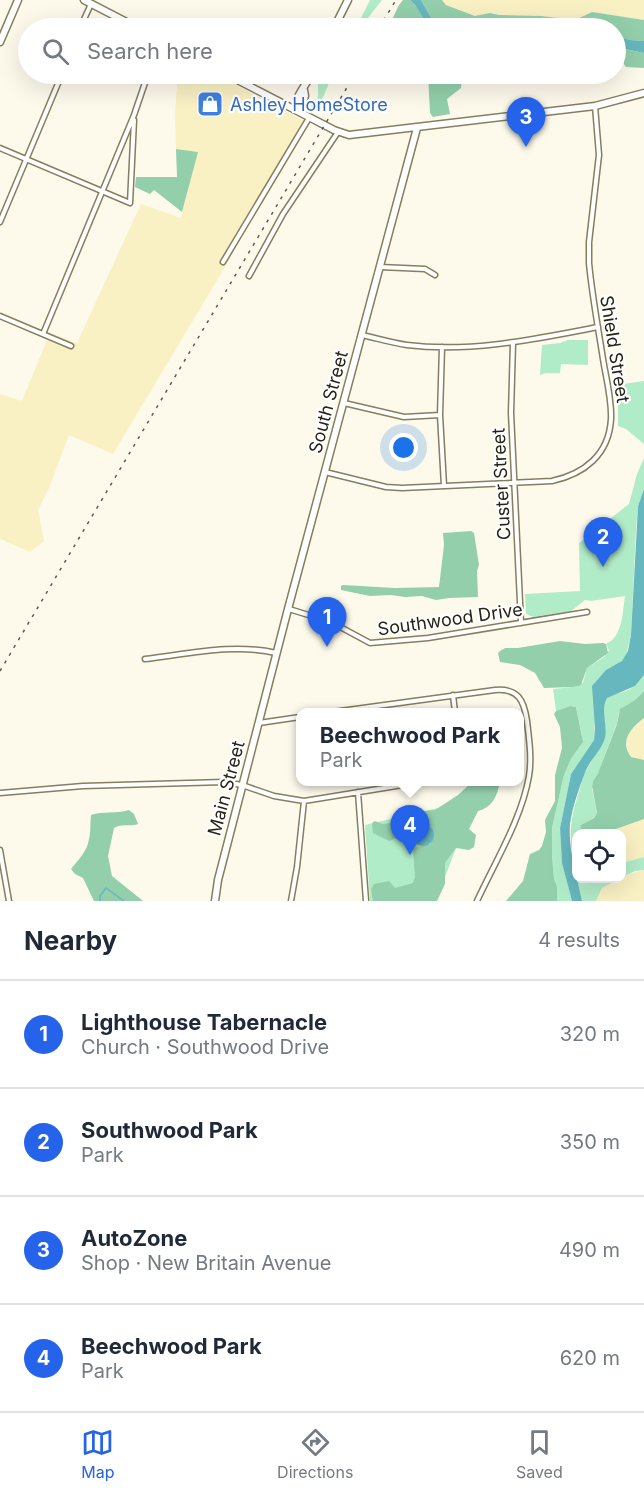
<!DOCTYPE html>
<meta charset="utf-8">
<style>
:root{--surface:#fff;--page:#f2f2f3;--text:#1f2937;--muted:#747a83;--line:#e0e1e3;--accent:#2563eb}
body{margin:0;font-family:Inter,sans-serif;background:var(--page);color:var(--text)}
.controls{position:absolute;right:18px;bottom:18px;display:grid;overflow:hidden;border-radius:12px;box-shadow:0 6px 24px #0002}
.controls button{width:54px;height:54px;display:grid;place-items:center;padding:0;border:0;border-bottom:2px solid var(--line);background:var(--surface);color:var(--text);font:30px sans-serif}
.you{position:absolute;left:404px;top:448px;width:21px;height:21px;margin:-15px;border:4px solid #fff;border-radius:50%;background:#1a73e8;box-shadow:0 0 0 9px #1a73e833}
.badge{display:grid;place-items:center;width:39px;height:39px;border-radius:50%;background:var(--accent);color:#fff;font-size:20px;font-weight:700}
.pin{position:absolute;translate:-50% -50px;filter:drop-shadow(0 2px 3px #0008)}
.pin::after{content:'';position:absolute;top:32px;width:21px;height:18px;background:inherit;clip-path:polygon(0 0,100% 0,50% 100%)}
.popup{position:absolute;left:296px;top:708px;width:228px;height:78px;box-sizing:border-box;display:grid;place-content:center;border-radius:12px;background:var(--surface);filter:drop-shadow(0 2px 4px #0005);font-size:20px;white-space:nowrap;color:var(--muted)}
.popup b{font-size:22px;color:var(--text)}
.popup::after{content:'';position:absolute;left:50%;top:100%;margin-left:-12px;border:12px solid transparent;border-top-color:var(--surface)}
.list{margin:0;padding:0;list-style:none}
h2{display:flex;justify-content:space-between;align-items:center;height:78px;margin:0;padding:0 24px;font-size:26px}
h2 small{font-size:20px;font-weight:400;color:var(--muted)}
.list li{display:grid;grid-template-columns:39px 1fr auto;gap:18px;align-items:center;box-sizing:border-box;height:108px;padding:0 24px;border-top:2px solid var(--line)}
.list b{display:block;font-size:22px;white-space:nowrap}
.list p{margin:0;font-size:20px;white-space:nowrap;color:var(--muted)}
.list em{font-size:20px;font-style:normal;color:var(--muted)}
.icon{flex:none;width:33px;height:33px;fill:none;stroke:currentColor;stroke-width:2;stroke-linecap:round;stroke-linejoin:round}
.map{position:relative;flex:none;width:644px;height:901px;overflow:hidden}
.search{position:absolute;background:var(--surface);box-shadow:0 6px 24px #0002;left:18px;right:18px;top:18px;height:66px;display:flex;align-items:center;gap:15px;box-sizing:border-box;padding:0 21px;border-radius:33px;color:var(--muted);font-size:22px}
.sheet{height:510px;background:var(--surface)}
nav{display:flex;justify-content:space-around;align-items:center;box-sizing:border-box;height:84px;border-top:2px solid var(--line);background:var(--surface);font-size:16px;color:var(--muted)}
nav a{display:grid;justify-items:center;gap:3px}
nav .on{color:var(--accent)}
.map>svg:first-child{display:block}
.built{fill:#f9f0c4}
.green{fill:#b1ecc8}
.forest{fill:#93cfab}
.water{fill:#67b7bf}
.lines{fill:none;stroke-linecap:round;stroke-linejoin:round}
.stream{stroke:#67b7bf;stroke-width:1.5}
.street-casing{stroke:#867e5d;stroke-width:7}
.secondary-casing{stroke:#867e5d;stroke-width:9}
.street{stroke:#fff;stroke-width:4}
.secondary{stroke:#fff;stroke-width:6}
.rail{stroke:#5e5b4e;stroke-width:1.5;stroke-dasharray:3 6;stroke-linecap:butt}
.labels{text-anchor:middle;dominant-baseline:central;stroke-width:4.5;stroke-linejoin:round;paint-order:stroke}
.shop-label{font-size:18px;fill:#366cbe;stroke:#fff;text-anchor:start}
.street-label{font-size:18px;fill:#272417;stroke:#fff}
</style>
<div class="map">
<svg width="644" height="901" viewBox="0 0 644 901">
<rect width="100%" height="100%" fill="#fdfaec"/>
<!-- built -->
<path class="built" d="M442,0H644V20L592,12L575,20L541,16L499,15L493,13L475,16L446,5Z
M178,74H215L304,121L228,262L113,454L69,435L49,488L38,510L44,541L30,552L0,539V394L22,401L50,333L77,343L141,204L181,218L197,152L176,149L175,112Z
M644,718V760L636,759L628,754L626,740L631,730Z
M644,819V857L622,863V834H605Z
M644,870V901H596L602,888L625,875Z"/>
<!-- green -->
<path class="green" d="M370,0H382L360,28H356Z
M322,74H333L317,111L310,106L318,97V81Z
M568,340H588V365L561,364L560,373H546L540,375L542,345L560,343Z
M644,381V444L626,429L618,426V407L614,387L616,385Z
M644,458V489L638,506L636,530L631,635C626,652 629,662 609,668L595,717L594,740L571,774L560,828L562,863L572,901H557V886L554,879L552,855V828L564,775L571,759L581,745L582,736L576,707L570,706L556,711L553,689L573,687L583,683L587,668L604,657L609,650L606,644C623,636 622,614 625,596L591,601L585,600L571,611L533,617L526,614L525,594L580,591L579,543L629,504L637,474Z
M644,675V691L635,700L623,707L619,712L617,723L598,773L593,781L592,789L597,813C592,823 580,820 580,833L576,834V875C569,838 568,824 580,789C582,782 584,773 588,767C594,756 603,748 605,735C607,724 600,706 606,699C611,694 617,694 623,692C633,689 638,683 644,675Z
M463,802L473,815L456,848L436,901H370L365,825Z
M644,857V870L635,871L622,877V863Z
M577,879V878L619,879L602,888L596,901H582Z"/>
<!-- forest -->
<path class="forest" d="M403,0H410L417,7L429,28H407L403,25L396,23L392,28H388L399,5Z
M421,0H442L446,5L475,16L490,13L499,15L541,16L575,20L592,12L644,20V41L630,40L616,36V28H437Z
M616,47L644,53V68L626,67L621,60L616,59Z
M428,74H492L489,78L462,80L461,88L447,99L450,114L433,117L430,113Z
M176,149L198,152L182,212L154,190L150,194L135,187L136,177H177Z
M471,531L474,533L479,565L477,571L478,597L449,598L436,600L422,596L405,597L391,595L370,596L341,590V586L343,585L395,588L439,587L444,545L443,533Z
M560,641L585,644L603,643L606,644L608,653L587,668L581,685L573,687L544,688L535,673L520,665L500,662L498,653L500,651L505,648H518Z
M644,691V718C631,728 619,741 631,757L644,760V819L605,833H580L581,825L594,818L597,813L592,786L593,781L598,773L617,724L620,709L635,700Z
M570,706L576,707L583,742L571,759L564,775L552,828V855L554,879L557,886V901H506L523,881L530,854L539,850L542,846L546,832L545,820L555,801V775L562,748L560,727L554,714L556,711Z
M472,782H500C497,796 493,807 478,811L469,829L476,835L474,847L469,850L456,848L445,863V884L437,901H373L371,889L374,884L389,881L395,888L413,883L415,877L413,848L431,844L422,823L413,827L408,833L389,841L373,833L372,823L375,821L383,824L404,821L416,812L435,810L458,795Z
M129,810L134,814L138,824C130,827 122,823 114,828L108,856L112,876L143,901H94L83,878L75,874L71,869C78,860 87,852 89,839C91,832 90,823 91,815C103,811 116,814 129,810Z"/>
<!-- water -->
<path class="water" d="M410,0H421L437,28H429L416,6Z
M616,36L630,40L644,41V53L616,47Z
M644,489V675L635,686L607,698C600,710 608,725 605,738C601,751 591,759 586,770C580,786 572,807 570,824C568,850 577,876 582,901H572L562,863L560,828L571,774L594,740L595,728L592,686L606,670L622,661L628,651L631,635L638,506Z
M412 835a11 11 0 1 1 22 0a11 11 0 1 1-22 0Z"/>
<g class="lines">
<!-- stream -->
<path class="stream" d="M100,901V896L106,888L124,901"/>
<!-- street casing -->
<g class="street-casing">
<path id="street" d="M80,28L91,4
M0,148L130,203L134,120
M0,222L62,74
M223,262L309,118
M380,267L425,269L435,275
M249,276L283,214L338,132
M0,316L71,346
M43,334L134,115L148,74
M362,335C376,338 392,343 407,345C470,353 536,339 598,327
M513,343L511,413L521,623
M442,347L440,415L444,486
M344,403L404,417L440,415
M325,472L386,487L402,488L552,481C584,474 609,455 611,419C612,400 606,378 603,359C598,327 592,295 589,263V242L599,155L595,106
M289,609L331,622L370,643L428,638L587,612
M145,659C188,654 233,643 276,653
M453,695L455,712
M333,712L495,690C518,688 524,700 527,721C529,739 532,758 529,776C522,818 495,862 477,901
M259,723L300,717
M358,792L366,901
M0,793L83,786L224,782L242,785L274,796L304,801L421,782
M0,850L9,901
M291,901L297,867L304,801"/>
</g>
<!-- secondary casing -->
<g class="secondary-casing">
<path id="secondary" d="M84,0L138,28
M334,28L348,0
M0,42L18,0
M226,74L334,130L349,135L595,106L644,93
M296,110C294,97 306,85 312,74
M296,110L301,107L305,96L304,90
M215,901L218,880L288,609L417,128"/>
</g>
<!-- street -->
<use href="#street" class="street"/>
<!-- secondary -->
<use href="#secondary" class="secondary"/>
<!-- rail -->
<path class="rail" d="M379,28L396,0
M0,671L355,74"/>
</g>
<!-- icons -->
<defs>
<g id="shop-square" transform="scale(1.35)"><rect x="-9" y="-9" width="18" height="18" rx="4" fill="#3f7fe0" stroke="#fff"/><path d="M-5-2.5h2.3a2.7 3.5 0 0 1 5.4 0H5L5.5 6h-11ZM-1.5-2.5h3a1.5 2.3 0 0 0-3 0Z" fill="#fff"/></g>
</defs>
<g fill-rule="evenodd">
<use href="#shop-square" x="210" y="104"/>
</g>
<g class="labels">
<!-- shop labels -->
<g class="shop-label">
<text x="230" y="104">Ashley HomeStore</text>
</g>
<!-- street labels -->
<g class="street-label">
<text transform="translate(615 349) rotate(81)">Shield Street</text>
<text transform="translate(328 402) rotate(-75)">South Street</text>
<text transform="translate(501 484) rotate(-93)">Custer Street</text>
<text transform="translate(450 619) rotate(-8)">Southwood Drive</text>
<text transform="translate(226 788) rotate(-75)">Main Street</text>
</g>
</g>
</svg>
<div class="controls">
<button><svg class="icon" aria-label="locate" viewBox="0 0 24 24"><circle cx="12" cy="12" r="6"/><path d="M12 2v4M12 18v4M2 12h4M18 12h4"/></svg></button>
</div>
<div class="you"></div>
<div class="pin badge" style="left:327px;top:647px">1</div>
<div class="pin badge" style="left:603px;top:567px">2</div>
<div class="pin badge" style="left:526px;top:147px">3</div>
<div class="pin badge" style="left:410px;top:855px">4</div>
<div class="popup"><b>Beechwood Park</b>Park</div>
<div class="search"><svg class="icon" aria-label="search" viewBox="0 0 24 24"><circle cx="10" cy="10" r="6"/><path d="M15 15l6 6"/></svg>Search here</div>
</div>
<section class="sheet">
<h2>Nearby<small>4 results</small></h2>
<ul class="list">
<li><span class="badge">1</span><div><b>Lighthouse Tabernacle</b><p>Church · Southwood Drive</p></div><em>320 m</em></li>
<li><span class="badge">2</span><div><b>Southwood Park</b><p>Park</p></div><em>350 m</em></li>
<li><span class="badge">3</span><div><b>AutoZone</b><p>Shop · New Britain Avenue</p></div><em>490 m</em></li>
<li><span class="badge">4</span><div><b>Beechwood Park</b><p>Park</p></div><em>620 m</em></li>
</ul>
</section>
<nav>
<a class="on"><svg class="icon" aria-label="map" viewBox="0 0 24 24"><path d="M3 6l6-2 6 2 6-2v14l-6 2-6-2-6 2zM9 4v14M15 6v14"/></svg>Map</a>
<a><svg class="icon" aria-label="directions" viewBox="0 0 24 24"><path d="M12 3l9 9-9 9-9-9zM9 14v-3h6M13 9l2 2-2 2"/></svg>Directions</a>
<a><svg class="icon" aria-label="saved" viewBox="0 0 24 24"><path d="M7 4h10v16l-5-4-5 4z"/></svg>Saved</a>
</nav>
